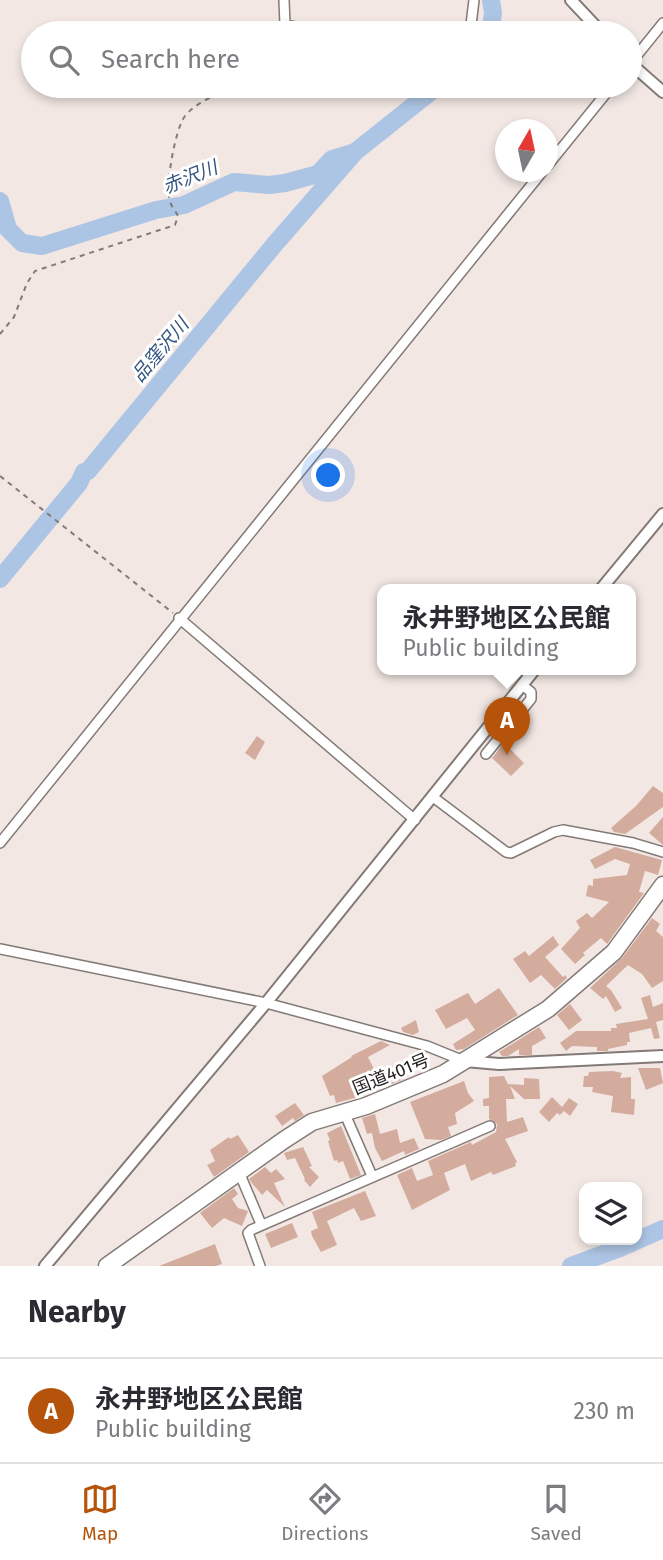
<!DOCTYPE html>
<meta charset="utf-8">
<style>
:root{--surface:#fff;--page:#f7f7f7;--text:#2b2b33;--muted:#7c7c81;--line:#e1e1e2;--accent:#b45309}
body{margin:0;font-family:"Fira Sans","Noto Sans JP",sans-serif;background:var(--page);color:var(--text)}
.controls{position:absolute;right:21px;bottom:21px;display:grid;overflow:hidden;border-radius:14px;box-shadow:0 4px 10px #0003}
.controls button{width:63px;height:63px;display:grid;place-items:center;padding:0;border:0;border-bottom:2px solid var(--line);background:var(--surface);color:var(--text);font:35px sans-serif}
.compass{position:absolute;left:495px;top:119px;width:63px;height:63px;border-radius:50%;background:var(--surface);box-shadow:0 4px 10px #0003;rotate:9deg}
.you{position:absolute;left:329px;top:476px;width:24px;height:24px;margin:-18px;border:5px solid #fff;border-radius:50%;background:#1a73e8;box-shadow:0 0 0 10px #1a73e833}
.badge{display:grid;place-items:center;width:46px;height:46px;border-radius:50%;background:var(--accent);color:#fff;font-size:23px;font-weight:700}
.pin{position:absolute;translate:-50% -58px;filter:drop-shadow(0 2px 4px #0008)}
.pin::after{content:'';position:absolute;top:37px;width:24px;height:21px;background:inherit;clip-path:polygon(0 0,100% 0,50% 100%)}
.popup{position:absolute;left:377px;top:584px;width:259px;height:91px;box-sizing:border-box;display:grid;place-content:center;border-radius:14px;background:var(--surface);filter:drop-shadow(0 2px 5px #0005);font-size:23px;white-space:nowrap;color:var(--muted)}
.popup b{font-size:26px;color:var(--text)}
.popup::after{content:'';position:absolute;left:50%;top:100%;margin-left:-14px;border:14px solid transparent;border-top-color:var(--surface)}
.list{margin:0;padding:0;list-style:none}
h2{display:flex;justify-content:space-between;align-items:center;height:91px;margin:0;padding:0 28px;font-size:30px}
h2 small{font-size:23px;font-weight:400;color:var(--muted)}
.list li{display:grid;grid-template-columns:46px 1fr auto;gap:21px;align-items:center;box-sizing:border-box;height:105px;padding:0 28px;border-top:2px solid var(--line)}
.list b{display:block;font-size:26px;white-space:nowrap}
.list p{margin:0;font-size:23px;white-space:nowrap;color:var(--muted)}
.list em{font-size:23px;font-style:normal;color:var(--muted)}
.icon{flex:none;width:38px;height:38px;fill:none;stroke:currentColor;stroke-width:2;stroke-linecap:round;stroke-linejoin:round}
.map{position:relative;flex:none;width:663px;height:1266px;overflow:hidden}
.search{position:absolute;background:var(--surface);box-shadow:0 4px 10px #0003;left:21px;right:21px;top:21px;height:77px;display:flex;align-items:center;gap:18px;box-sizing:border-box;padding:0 24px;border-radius:38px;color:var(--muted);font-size:26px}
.sheet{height:196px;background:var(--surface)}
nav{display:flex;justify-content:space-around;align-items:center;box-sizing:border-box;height:98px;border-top:2px solid var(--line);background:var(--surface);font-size:19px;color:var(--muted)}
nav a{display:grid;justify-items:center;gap:4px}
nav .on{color:var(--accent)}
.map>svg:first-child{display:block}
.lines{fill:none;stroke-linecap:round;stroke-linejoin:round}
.river{stroke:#adc5e4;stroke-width:18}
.building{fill:#d4ac9e}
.minor-casing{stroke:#837a76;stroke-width:12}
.tertiary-casing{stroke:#837a76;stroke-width:14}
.trunk-casing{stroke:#837a76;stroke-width:19}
.path{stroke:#827b78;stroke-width:2;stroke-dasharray:5 5;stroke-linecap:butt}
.minor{stroke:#fff;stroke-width:9}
.tertiary{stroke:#fff;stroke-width:10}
.trunk{stroke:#fff;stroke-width:16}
.labels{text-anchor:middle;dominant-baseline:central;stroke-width:6;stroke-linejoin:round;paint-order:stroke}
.street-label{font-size:18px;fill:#221e1d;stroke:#fff}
.water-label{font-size:19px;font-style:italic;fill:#345681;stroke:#fff}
</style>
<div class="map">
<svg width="663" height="1266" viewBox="0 0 663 1266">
<rect width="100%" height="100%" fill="#f2e7e3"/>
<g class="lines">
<!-- river -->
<path class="river" d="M490,33L493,13L491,0
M0,201L8,229L22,243L42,246L156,210L184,205L234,182L269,185L285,183L318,174L332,159L355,152L438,86
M0,579L79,483L84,472L88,471L274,245L355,152
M571,1266L620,1248L663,1229"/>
</g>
<!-- building -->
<path class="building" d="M257,736L265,742L255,760L245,753Z
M504,743L524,763L511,776L492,758Z
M653,786L663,793V807L625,834L614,832L611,828L636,806Z
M663,817V845L649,833Z
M615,847L662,860L658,875L645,871L639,892L644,893L607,944L601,938L583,953L585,955L575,964L561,949L580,928L576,921L587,913L592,918L609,902L586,896L588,885L593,886V879L627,875L630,864L615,859L595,869L590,860Z
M652,918L660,924L656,931L663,937V981L652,988L642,974L628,965L606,986L611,990L622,1008L615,1012L606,996L603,999L590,988L622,958Z
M553,936L559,945L545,957L563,977L565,975L567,978L555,989L541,975L530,983L513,959L525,951L529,956Z
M499,988L518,1015L464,1049L456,1050L453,1044L475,1030L467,1018L446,1029L435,1010L468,993L475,1004Z
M650,995L653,1007L663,1003V1020L656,1022L660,1038L654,1039L651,1028L629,1033L630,1042H627V1045L608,1049V1051H597V1047L572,1046L566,1051L560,1043L576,1031H611V1028H617L616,1024L648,1019L641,998Z
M570,1004L582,1020L569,1030L557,1015Z
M416,1020L419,1032L413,1035L403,1032L401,1028Z
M539,1027L546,1038L532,1046V1055H519V1049L508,1056H502L499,1052Z
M381,1041L390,1045L368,1057L375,1071L399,1064L404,1079L362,1096L336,1103L334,1095L330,1096L322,1076L352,1057L351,1056Z
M417,1052L424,1053L426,1062L410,1066V1054Z
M638,1068H660L663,1083L646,1090Z
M613,1071L622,1073L620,1078L631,1077V1099H635L634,1115L611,1112L613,1096L592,1092L593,1087H583L584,1076H588L589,1072Z
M504,1076L508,1084L524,1085V1078L539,1079L540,1099H524L510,1086L515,1099H506L507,1122L523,1117L528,1131L505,1139L517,1162L515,1164L516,1166L493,1175L491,1172L471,1181L465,1164L444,1173L450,1190L412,1210L397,1175L412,1168L417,1181L433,1175L428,1161L471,1142L472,1145L496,1132L497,1124L489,1119V1106H483V1099L489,1098V1077Z
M464,1081L468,1093L474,1101L455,1113L457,1124L448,1127L451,1136L441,1140L425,1139L410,1102Z
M552,1097L562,1107L569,1098L578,1104L570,1116L564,1111L560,1115L557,1113L549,1122L539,1112Z
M295,1103L304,1115L295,1121L293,1118L282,1126L275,1116Z
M375,1114L380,1134L397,1129L400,1143L414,1138L419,1149L405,1155L404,1151L382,1161L375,1148L372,1133L367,1134L366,1131L362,1118Z
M341,1126L361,1175L350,1179L343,1161L338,1163L337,1160L334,1161L328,1141L330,1140L327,1133Z
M238,1135L249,1152L214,1177L207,1165L215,1161L210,1150L229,1137L230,1139Z
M303,1147L312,1166L309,1167L319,1177L310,1187L304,1180L305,1179L295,1158L287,1160L284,1153Z
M265,1167L271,1173L276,1169L285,1179L274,1183L285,1207L267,1190L262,1195L251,1182L249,1179Z
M234,1188L238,1194L232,1199L238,1208L248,1211L242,1226L224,1218L212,1228L200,1213Z
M365,1191L376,1216L361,1221L354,1208L327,1221L337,1245L321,1252L312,1236L311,1231L318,1228L312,1212Z
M292,1223L298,1237L271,1248L265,1234Z
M215,1244L222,1264L216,1266H159Z"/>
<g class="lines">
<!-- minor casing -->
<g class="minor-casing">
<path id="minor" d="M284,0L285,25L325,33
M470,33L474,0
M630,64L663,23
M548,165L612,86
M179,618L415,820
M486,754L531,699V692L522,685
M433,797L506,852L511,853L554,832L563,830L633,843L663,852
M0,843L542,172
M0,949L266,1003L427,1046L464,1061
M344,1112L372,1176
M239,1172L261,1224
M260,1266L248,1233L251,1230L490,1126"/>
</g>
<!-- tertiary casing -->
<g class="tertiary-casing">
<path id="tertiary" d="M571,0L602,33
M630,63L663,92
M601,589L663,514
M465,1061L499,1064L663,1056
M45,1266L266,1003L535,669"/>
</g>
<!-- trunk casing -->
<g class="trunk-casing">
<path id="trunk" d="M107,1266L284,1140L312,1122L366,1106L443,1074L548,1009L614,952L663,885"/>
</g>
<!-- path -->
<path class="path" d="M0,334L14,317L27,283L35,271L175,225L178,216C176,212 172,207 170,202C165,186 175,129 185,116C196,102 218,95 232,86
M0,476L173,613"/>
<!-- minor -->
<use href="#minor" class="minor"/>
<!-- tertiary -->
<use href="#tertiary" class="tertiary"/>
<!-- trunk -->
<use href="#trunk" class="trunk"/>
</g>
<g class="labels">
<!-- street labels -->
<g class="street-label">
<text transform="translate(391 1074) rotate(-22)">国道401号</text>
</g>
<!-- water labels -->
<g class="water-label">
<text transform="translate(190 177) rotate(-22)">赤沢川</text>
<text transform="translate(160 350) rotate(-50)">品窪沢川</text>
</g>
</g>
</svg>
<div class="controls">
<button><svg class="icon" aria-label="layers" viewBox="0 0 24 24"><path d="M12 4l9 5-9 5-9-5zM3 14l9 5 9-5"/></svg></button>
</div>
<svg class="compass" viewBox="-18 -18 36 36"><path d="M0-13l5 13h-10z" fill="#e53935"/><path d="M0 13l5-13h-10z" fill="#7c7c81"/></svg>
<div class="you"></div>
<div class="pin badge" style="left:507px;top:755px">A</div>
<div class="popup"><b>永井野地区公民館</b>Public building</div>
<div class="search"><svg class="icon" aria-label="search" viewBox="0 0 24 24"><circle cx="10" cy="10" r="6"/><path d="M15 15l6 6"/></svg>Search here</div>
</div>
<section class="sheet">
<h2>Nearby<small></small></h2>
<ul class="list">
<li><span class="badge">A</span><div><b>永井野地区公民館</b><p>Public building</p></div><em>230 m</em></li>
</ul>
</section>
<nav>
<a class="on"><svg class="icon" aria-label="map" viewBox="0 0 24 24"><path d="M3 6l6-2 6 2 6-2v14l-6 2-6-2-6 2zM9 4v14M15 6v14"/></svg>Map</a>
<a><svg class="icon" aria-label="directions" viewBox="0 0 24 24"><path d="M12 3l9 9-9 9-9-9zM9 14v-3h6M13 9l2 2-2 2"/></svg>Directions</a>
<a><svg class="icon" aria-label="saved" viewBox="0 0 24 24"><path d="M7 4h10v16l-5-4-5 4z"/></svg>Saved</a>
</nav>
